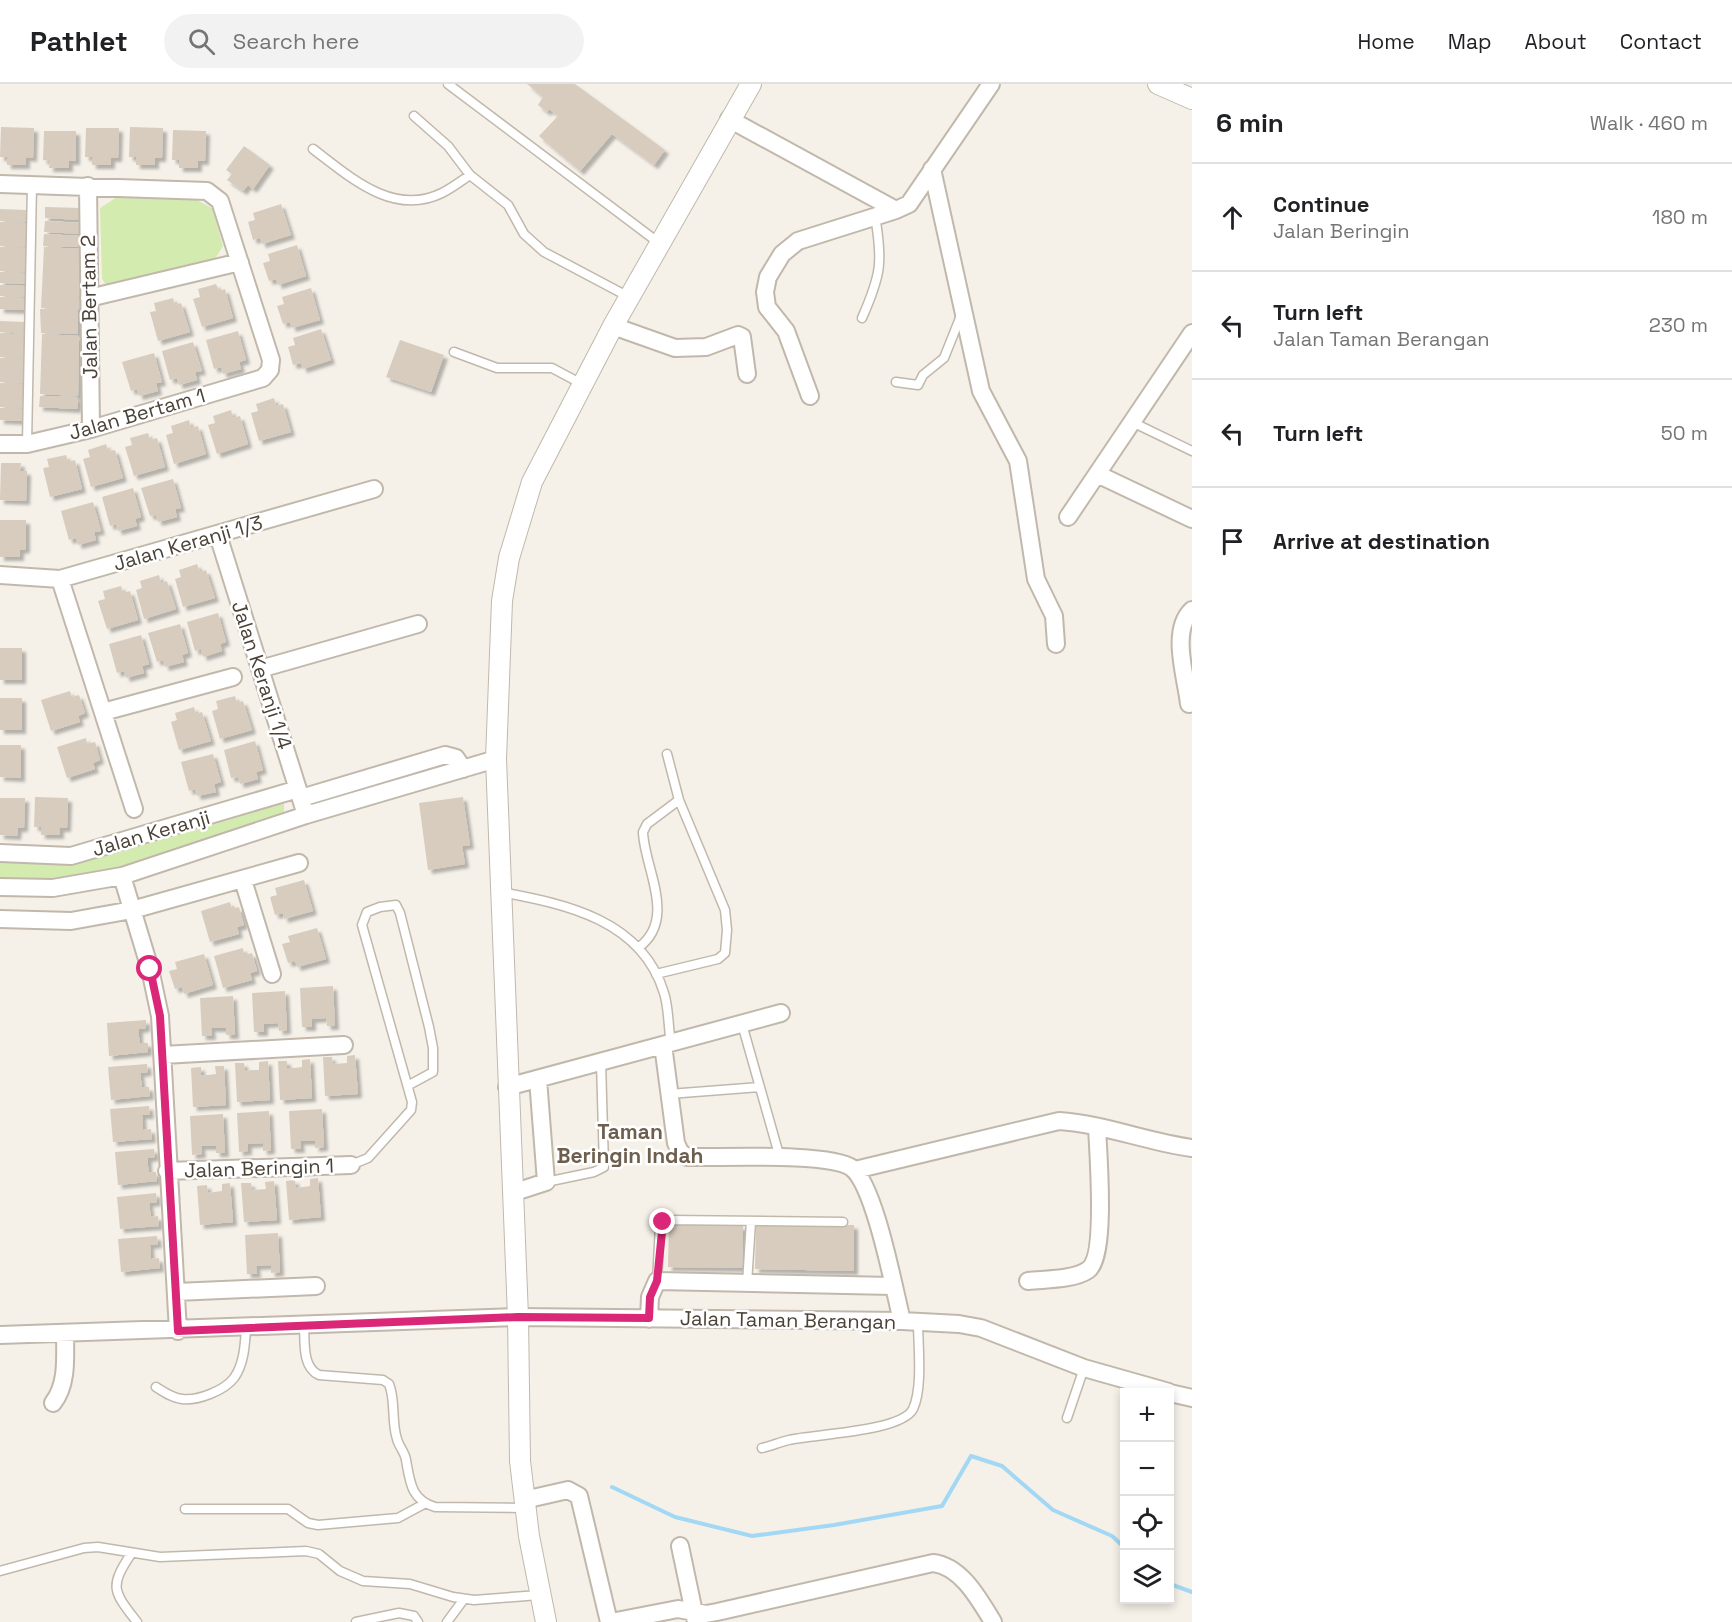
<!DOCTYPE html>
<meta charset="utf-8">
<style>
:root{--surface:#fff;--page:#f2f2f2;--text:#202124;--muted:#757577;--line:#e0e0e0}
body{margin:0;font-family:"Space Grotesk",sans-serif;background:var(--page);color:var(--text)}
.controls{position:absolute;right:18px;bottom:18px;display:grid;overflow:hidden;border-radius:0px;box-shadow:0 3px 9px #0003}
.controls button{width:54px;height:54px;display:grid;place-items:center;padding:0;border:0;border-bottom:2px solid var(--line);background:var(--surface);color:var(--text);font:30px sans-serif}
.stop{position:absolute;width:18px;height:18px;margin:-14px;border:4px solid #db2777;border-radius:50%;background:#fff}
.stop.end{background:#db2777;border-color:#fff;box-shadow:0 2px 6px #0008}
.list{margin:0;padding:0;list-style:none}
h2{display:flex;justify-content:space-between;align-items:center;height:78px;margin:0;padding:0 24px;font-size:26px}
h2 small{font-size:20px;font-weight:400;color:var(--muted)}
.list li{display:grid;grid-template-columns:39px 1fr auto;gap:18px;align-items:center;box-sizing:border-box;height:108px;padding:0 24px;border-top:2px solid var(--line)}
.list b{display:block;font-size:22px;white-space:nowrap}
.list p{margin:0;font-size:20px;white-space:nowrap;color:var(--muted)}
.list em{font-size:20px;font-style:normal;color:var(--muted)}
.icon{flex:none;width:33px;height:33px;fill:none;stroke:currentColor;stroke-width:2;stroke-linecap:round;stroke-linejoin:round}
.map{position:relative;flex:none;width:1192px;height:1538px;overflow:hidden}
header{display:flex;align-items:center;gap:36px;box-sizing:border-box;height:84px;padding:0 30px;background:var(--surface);border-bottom:2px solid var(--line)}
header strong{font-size:28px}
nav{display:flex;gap:33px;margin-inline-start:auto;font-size:21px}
.search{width:420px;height:54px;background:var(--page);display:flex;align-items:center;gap:15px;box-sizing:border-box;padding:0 21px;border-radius:33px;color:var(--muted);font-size:22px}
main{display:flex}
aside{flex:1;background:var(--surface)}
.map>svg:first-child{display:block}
.green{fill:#d4ebb0}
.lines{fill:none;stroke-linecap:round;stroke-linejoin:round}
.stream{stroke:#a3d8f4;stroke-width:4}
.building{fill:#d8ccbe;filter:url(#shadow)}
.service-casing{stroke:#c1b8ab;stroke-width:11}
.minor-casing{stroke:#c1b8ab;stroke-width:20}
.tertiary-casing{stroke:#c1b8ab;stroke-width:22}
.service{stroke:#fff;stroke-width:8}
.minor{stroke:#fff;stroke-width:16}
.tertiary{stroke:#fff;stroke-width:20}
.route{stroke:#db2777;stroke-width:8}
.labels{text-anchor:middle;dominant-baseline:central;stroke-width:5;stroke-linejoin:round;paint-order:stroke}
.street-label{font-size:20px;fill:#4a4137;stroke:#fff}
.neighbourhood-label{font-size:21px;font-weight:bold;fill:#6d5e4e;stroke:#fff}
</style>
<header>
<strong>Pathlet</strong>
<div class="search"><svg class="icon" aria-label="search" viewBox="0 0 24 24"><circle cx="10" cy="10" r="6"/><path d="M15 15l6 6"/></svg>Search here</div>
<nav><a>Home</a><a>Map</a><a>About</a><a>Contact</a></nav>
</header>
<main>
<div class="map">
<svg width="1192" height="1538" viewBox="0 0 1192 1538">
<defs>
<filter id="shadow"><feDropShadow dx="4" dy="4" stdDeviation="1.5" flood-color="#0004"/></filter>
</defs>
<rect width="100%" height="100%" fill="#f5f1e9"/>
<!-- green -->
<path class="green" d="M117,113H191L212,124L223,162L213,178L110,207L102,195L100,124Z
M279,719L284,720V731L198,762L76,795L0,796V775L74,777Z"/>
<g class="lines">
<!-- stream -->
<path class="stream" d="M612,1403L675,1433L752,1452L834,1441L942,1422L971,1372L1002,1382L1053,1426L1112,1452L1124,1463
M1170,1500L1192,1508"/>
</g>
<!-- building -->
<path class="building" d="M527,0H575L665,66L654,81L612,50L580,87L539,52L558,32L549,25L547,28L538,21L543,13Z
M1,43L34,44L33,74L26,73V81H7V73H0Z
M130,43L163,44L162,74H155V81H136V73H129Z
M86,44H119L118,74H111V81H92V73H85Z
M173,46L206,47L205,77H198V84H179V76H172Z
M44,47H76V77H69V84H49L50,77L43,76Z
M244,62L270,81L253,105L248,101L243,107L227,96L232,90L226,86Z
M281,120L291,151L262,160L260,154L253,156L248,138L255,136L253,129Z
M45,123L83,124L82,136L45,134Z
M0,125L26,126V138L0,137Z
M45,137L82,139V150L44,148Z
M0,138L26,139L25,163L0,162Z
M44,150L82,152L81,163L43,162Z
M297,161L306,192L278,201L276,195L269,197L263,179L270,177L268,170Z
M0,163L26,164L25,188L0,187Z
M44,163L81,165L79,226L41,224Z
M0,188L25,189V200L0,199Z
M216,200L219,207L225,205L233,234L202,243L193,215L200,213L198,205Z
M0,201L25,202L24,213L0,212Z
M311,204L320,236L292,244L290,238L283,240L277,222L284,220L282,213Z
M0,213L24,214V226L0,225Z
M173,214L175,221L181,219L190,248L158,257L150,228L156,227L154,219Z
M40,225L78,226V250L41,249Z
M0,237L25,238V250L0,248Z
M321,245L331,276L303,285L301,279L293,281L288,263L295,261L293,254Z
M238,247L246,276L239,278L241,285L223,290L221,283L214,285L206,256Z
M0,249L25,251L24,274L0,273Z
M42,250L79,252L78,312L40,310Z
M400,256L444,271L431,308L386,293Z
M193,258L202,287L195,288L197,296L179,301L177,294L170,296L162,267Z
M154,269L162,298L156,299L158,307L139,312L137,305L131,307L122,278Z
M0,274L25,275L24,287L7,286L23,288V299L0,298Z
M0,299L23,300V324L0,323Z
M40,312L78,313L77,325L39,323Z
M274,314L276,322L283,320L291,348L259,357L251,329L258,327L256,320Z
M0,324L23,325V337L0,336Z
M231,326L233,334L240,332L248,360L217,370L208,341L215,339L213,332Z
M189,336L191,344L198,342L206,370L174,380L166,351L173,349L171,342Z
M148,349L150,356L157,354L165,383L134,392L125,363L132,361L130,354Z
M106,360L108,367L115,366L123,394L91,403L83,375L90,373L88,366Z
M66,371L68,378L75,376L82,405L50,413L43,384L49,383L47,375Z
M1,379H21L20,387H27L26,417L0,416Z
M173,395L181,424L175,425L177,433L158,438L156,431L150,432L141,404Z
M133,404L141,433L135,435L137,442L118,447L116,440L110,442L102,413Z
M93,418L101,447L94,448L96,456L78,461L76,454L69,456L61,427Z
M0,436H26V465L20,466V473H0Z
M197,480L200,488L206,486L215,514L183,523L175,495L181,493L179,486Z
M159,491L161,499L167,497L176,525L144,535L136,506L142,504L140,497Z
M121,502L123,509L130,507L138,536L107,545L98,517L105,515L103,507Z
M218,529L226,558L220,560L222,567L203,573L201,565L195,567L187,538Z
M180,540L188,569L182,571L184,578L165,583L163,576L157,578L148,549Z
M141,551L149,580L142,582L144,589L126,594L124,587L117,589L109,560Z
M0,564H22V596H0Z
M70,607L72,613L79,611L85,629L78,632L80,638L51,647L41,616Z
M235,612L237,619L243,617L252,646L220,655L212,627L218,625L216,617Z
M0,614H22V646H0Z
M194,623L196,630L202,628L211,657L179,666L171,638L177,636L175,629Z
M86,654L87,660L95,658L100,676L93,679L95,685L67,694L57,663Z
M255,657L263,686L256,688L258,695L240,700L238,693L231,694L224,666Z
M0,661H21V694L0,693Z
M213,670L221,698L214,700L216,708L197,712L195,705L189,707L181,678Z
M35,713L68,714L67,744H60V751H41V743H34Z
M463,713L470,761L462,762L465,780L428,786L419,719Z
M0,714H25L24,744H18L17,752L0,751Z
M304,796L313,827L284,835L283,829L275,831L270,813L277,811L275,804Z
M230,818L232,825L239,823L244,841L237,843L239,850L210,858L201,827Z
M317,844L326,875L297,883L295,877L288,879L282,860L290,858L288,852Z
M243,864L244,871L252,869L257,887L250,889L252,896L223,904L214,872Z
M204,870L213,901L184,910L182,903L175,905L169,887L177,885L175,878Z
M333,902L335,942H327L326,934L312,935V943H302L300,904Z
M285,907L287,946L279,947L278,939L264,940V948H254L252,909Z
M233,912L235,951H226V944H211L212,952H202L200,914Z
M146,936V944L139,945V953L140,959H148V968L109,972L107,939Z
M355,971L358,1010L325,1012L323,973H332L333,980L347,979V972Z
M310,975L312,1014L280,1016L278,977H287V984H294L302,983V976Z
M268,977L270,1016L237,1018L235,979H244L245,987L252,986H259V978Z
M147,980L148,988L140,989L142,1003H149L150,1012L111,1016L108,983Z
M215,982H224L226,1021L193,1023L191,984L201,983V991H208L216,990Z
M149,1022L150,1031H142L143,1046L151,1045L152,1055L113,1058L110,1025Z
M322,1025L324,1063L315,1064V1057H300L301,1065H291L289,1027Z
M269,1027L271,1066L263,1067V1059L248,1060V1067L239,1068L237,1029Z
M223,1030L225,1069H216V1062H201L202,1070L192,1071L190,1032Z
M154,1065L155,1073L148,1074V1082L149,1088H156L157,1097L118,1101L115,1068Z
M318,1094L321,1133L289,1136L286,1097L295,1096L296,1104L310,1102V1095Z
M274,1097L277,1136L244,1138L241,1099H251L252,1106L266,1105L265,1098Z
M230,1099L233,1138L200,1141L197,1102L207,1101L208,1109L214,1108L222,1107V1100Z
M156,1109L157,1118L149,1119L151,1133L158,1132L159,1142L120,1145L117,1113Z
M669,1140L743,1142L742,1184L668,1183Z
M756,1140L854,1141V1187L755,1185Z
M278,1149L280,1188L271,1189V1181L256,1182L257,1190H247L245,1151Z
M157,1152L158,1160L150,1161L151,1175L159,1174L160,1184L121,1188L118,1155Z"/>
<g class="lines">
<!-- service casing -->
<g class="service-casing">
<path id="service" d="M448,0L659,159
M414,32L448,62L470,91
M313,65C350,93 393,133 442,109C452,104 461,97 470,91L508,121L524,150L544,168L629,213
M862,234C881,191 883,178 875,132
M454,268L497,284H552L582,300
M896,298L918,301L923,291L944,274L962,229
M1132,338L1192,367
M27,360L32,100
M501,808C566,820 642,836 664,909C669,924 668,943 671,959
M638,864C678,835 644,784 643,748L647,740L679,716
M656,890L718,875L725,869L727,846L725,826L679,716L667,670
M742,940L780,1074
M669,1010L760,1003
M351,1081L368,1074L411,1026L412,1018L362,841L367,828L380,823L396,821L400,829L429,943L433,964V988L409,1001
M546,1098L594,1088L604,1083L601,978
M657,1197L660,1142L669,1136L843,1138
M747,1200L751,1137
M304,1242C305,1259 302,1283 319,1291L383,1296L389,1300C396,1317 391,1337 397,1355C399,1363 405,1368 406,1376C410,1398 411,1416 435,1423L525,1424
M156,1303C164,1308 172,1314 182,1315C197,1317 224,1307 234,1294C244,1280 245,1261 246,1244
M1067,1334L1084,1284
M762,1364C771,1362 780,1358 789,1356C814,1350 901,1348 913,1325C923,1304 918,1261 918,1238
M185,1425H288L308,1439L318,1441L398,1434L424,1420
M131,1470C109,1503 113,1507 137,1538
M0,1487L84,1464L98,1463L160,1473L306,1467L319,1470L340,1487L363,1497L410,1500L453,1513L474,1516L539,1511
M356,1538L399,1529L414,1532L418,1538
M447,1538L464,1515"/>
</g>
<!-- minor casing -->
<g class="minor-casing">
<path id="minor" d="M729,35L896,126L909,120L991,0
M932,85L981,307L1018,377L1036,495L1054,532L1056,560
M0,100L207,107L220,117L271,276L270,286L263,294L91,345L27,360H0
M88,102L91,345
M89,214L240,178
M613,242L675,264L706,263L738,251L742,253L747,290
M1192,249L1097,390L1192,435
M810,312L786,247L767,223L765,208L768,193L782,170L798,157L896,126
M1068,433L1097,390
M218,451L306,731
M0,491L60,495L374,405
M60,495L134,725
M260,585L418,540
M1189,620C1186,592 1170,547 1192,526
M103,628L233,593
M301,714L445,671L456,674L463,685
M0,769L71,772L298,705
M122,792L150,885L160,932L178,1247
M243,796L272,890
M0,803L53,804L122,792L306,731L496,675
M0,835L71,837L132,826L299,779
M663,961L676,1059L680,1068L687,1073C719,1074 830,1068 852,1084C875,1102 894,1205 902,1237
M163,971L344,961
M507,1003L781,929
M855,1086L1059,1037C1104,1040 1147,1058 1192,1064
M167,1087L351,1081
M512,1109L546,1098L538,995
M1028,1197C1046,1195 1073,1196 1088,1186C1107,1173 1098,1067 1097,1043
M176,1208L316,1202
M649,1235L650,1213L657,1197L893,1202
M0,1251L518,1233L902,1237L959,1240L981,1244L1084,1284L1169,1308
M1170,1309L1192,1314
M53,1319C68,1300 65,1272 65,1249
M524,1416L568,1406L579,1412L609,1538
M680,1462L696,1538
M611,1538L678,1525L706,1530L717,1528L933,1479C961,1482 979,1515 993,1538"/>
</g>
<!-- tertiary casing -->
<g class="tertiary-casing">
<path id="tertiary" d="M1158,0L1192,15
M546,1538L529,1452L520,1377L518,1233L496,675L502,517L509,474L532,398L613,242L751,0"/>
</g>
<!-- service -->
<use href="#service" class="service"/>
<!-- minor -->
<use href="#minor" class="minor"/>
<!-- tertiary -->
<use href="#tertiary" class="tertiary"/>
</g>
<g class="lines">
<!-- route -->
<path class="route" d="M150,885L160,932L178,1247L518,1233L649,1234L650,1213L657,1197L663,1138"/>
</g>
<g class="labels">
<!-- street labels -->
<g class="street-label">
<text transform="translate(89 223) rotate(-91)">Jalan Bertam 2</text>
<text transform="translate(137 330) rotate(-16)">Jalan Bertam 1</text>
<text transform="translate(188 459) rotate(-16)">Jalan Keranji 1/3</text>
<text transform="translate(262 591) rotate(72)">Jalan Keranji 1/4</text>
<text transform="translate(151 749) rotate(-16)">Jalan Keranji</text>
<text transform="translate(259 1084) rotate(-2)">Jalan Beringin 1</text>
<text transform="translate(788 1236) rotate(1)">Jalan Taman Berangan</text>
</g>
<!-- neighbourhood labels -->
<g class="neighbourhood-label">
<text x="630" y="1047">Taman<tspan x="630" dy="24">Beringin Indah</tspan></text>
</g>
</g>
</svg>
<div class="controls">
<button>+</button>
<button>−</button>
<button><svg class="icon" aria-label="locate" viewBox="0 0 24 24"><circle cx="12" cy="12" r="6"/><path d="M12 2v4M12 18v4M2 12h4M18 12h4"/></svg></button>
<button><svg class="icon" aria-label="layers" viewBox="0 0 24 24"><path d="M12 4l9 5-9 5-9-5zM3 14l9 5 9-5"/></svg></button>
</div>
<div class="stop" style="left:150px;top:885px"></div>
<div class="stop end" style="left:663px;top:1138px"></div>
</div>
<aside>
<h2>6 min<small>Walk · 460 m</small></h2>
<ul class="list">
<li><svg class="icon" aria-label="ahead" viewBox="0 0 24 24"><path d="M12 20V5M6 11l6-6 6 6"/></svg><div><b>Continue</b><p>Jalan Beringin</p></div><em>180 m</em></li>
<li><svg class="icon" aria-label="left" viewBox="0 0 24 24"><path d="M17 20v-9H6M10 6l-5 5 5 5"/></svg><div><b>Turn left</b><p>Jalan Taman Berangan</p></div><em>230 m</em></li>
<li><svg class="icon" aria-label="left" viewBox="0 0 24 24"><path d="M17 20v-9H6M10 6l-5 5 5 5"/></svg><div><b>Turn left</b></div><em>50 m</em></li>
<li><svg class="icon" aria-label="arrive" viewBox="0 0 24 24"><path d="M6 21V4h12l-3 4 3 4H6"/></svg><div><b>Arrive at destination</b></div></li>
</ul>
</aside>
</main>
